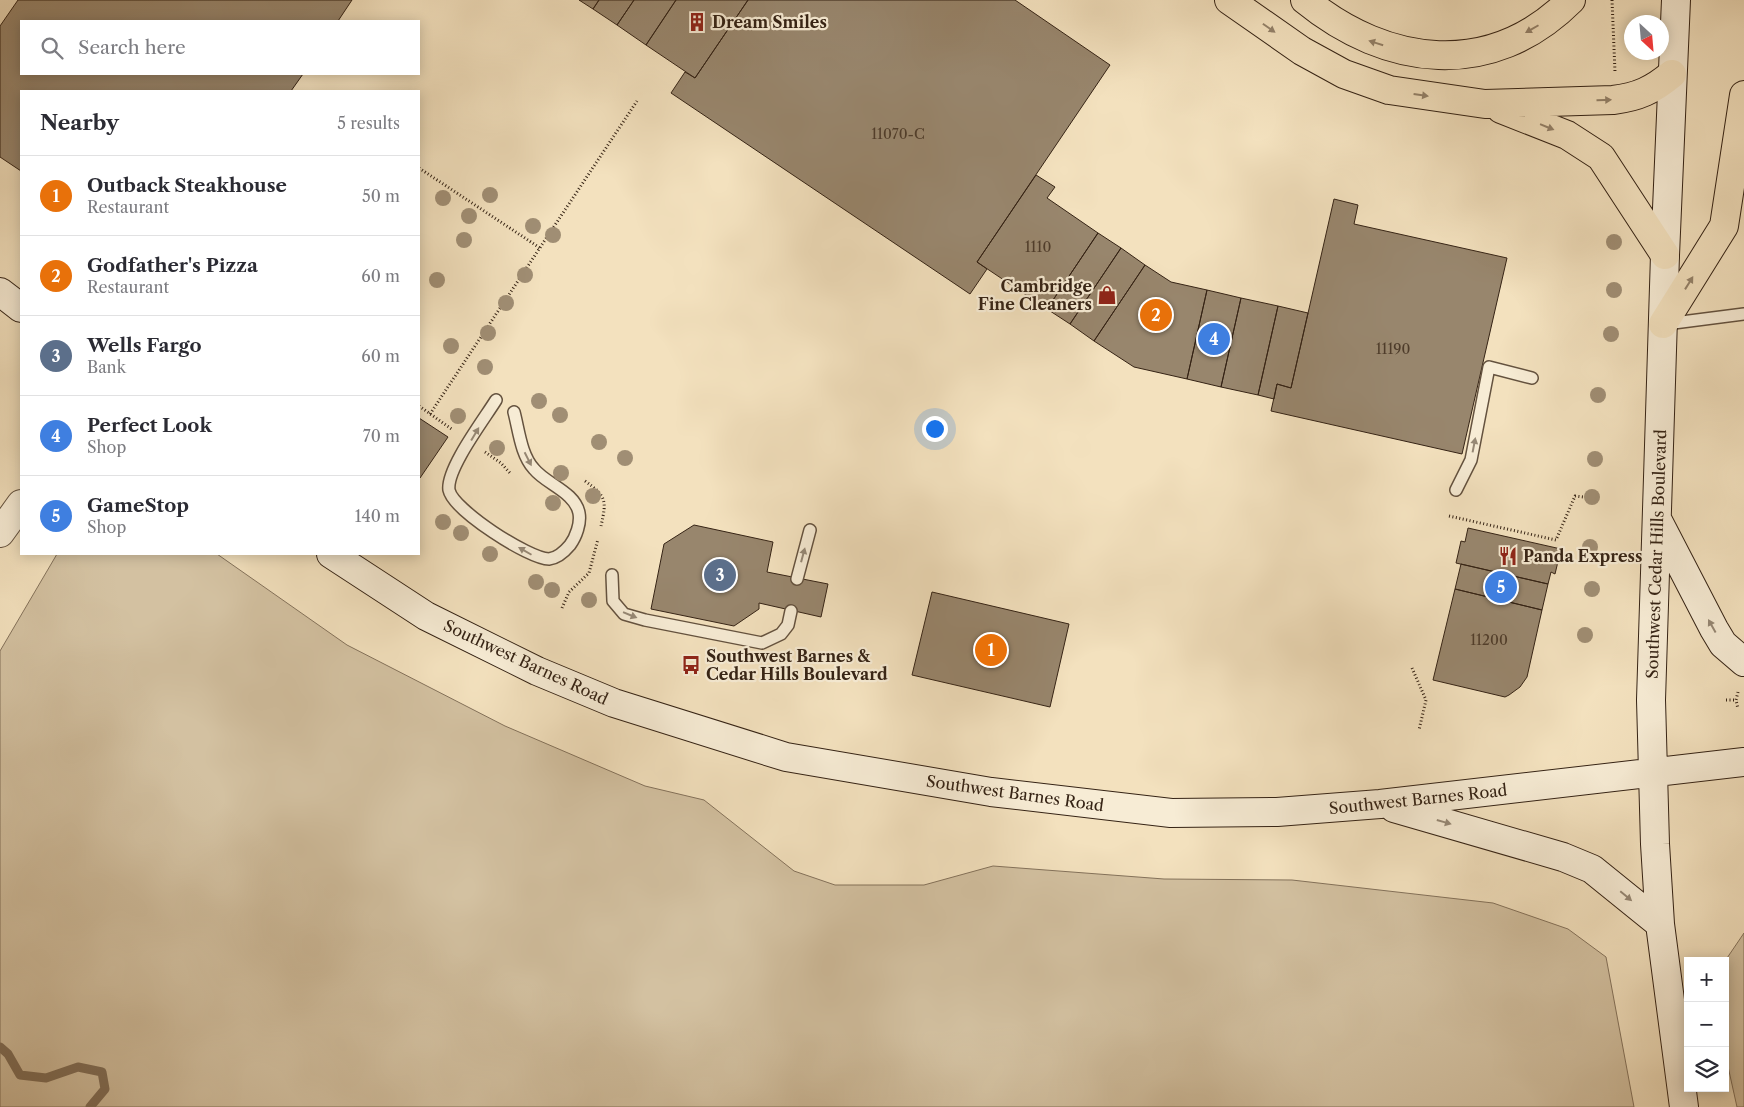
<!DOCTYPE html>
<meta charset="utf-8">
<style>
:root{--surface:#fff;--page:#f2f2f3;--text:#2b2b33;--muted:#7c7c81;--line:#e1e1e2;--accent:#7c3aed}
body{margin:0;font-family:"Libre Caslon Text",serif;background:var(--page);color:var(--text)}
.controls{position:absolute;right:15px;bottom:15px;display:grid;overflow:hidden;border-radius:0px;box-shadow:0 2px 12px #0003}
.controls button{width:45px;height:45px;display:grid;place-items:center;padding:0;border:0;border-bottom:1px solid var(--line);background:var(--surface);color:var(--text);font:25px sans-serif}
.compass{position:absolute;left:1624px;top:15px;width:45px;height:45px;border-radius:50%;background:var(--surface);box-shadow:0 2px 12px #0003;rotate:154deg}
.you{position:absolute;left:934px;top:428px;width:18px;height:18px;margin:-12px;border:4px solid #fff;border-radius:50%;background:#1a73e8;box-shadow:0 0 0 8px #1a73e833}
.badge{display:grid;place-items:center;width:32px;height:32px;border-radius:50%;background:var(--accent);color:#fff;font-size:16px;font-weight:700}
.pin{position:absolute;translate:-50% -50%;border:2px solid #fff;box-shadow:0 1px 5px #0006}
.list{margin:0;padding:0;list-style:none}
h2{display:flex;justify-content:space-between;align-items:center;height:65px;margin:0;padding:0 20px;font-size:21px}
h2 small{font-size:16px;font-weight:400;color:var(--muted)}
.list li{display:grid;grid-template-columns:32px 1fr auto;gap:15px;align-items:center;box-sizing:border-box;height:80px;padding:0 20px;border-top:1px solid var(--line)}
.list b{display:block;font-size:19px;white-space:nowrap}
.list p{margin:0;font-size:16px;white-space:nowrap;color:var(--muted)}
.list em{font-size:16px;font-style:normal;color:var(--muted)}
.icon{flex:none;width:28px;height:28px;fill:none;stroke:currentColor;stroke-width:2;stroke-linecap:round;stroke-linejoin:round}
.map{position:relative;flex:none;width:1744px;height:1107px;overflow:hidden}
.search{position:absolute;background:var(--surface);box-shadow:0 2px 12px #0003;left:20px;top:20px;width:400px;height:55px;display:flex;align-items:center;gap:12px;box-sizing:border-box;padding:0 18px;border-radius:0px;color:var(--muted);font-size:19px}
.panel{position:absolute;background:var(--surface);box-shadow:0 2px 12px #0003;left:20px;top:90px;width:400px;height:465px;border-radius:0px}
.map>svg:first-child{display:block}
.green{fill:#d3c1a1;stroke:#84725b}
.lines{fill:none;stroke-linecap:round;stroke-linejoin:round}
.stream{stroke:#806e58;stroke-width:9}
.building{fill:#98866d;stroke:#352315}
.service-casing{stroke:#64523f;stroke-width:14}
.tertiary-casing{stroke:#64523f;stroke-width:30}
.secondary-casing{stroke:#352315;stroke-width:30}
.motorway-casing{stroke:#352315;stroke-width:30}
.path{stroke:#352315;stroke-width:3;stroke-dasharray:1 2.5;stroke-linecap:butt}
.service{stroke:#f7ecd5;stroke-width:11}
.tertiary{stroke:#f7ecd5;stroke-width:28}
.secondary{stroke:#f7ecd5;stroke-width:28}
.motorway{stroke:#f3e1be;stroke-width:28}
.tree{fill:#a08e74}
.oneway{fill:#94826a}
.oneway2{fill:#968875}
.labels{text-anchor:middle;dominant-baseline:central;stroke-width:4.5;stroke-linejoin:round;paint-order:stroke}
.number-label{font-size:14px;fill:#4e3c2b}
.poi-label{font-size:16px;font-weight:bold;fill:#352315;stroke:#f7ecd5;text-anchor:start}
.street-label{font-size:16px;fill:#352315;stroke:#f7ecd5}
</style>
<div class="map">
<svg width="1744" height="1107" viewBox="0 0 1744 1107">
<rect width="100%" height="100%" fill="#f3e1be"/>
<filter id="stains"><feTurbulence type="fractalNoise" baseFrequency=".004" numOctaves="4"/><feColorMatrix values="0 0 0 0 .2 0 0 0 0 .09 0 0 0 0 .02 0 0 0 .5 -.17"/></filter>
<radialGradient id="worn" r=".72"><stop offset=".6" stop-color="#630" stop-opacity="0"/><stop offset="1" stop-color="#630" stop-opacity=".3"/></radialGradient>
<!-- green -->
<path class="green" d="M57,554H217L347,645L505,726L645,786L704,800L794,871L835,885H924L993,866L1164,879L1292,880L1493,903L1568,929L1606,957L1634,1107H0V651Z
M1744,933V1107H1737L1725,1053V961Z"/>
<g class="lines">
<!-- stream -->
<path class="stream" d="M0,1047L8,1054L20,1075L46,1078L78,1067L102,1072L105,1089L90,1107"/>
</g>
<!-- building -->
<path class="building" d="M18,0H352L338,21H21V74H303L291,91H21V171L0,157V26Z
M579,0H599L593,9Z
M599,0H634L617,25L593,9Z
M634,0H676L646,45L617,25Z
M676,0H748L695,78L646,45Z
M748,0H1015L1110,65L977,262L987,269L970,294L671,93L685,72L695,78Z
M1036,175L1055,187L1047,198L1098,233L1047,309L977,262Z
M1334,199L1358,205L1354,224L1507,258L1462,454L1271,411L1277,384L1291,388Z
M1098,233L1121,248L1070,324L1047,309Z
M1121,248L1145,265L1094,341L1070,324Z
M1145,265L1171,282L1207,290L1187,379L1134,367L1094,341Z
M1207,290L1241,298L1221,387L1187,379Z
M1241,298L1278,306L1258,395L1221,387Z
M1278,306L1308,313L1291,388L1277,384L1274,399L1258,395Z
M419,418L448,437L420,478H419Z
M694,525L773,542L767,572L828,584L821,617L759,603V609L734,626L651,609L664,544Z
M1468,528L1561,549L1555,574L1551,572L1548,584L1456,563L1461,541L1465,542Z
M1461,564L1548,584L1542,610L1455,589Z
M1455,589L1542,610L1527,677L1520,687L1509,695L1505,697L1433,680Z
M932,592L1069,624L1050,707L912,675Z"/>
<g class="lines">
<!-- service casing -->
<g class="service-casing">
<path id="service" d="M1666,324L1744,314
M496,400C485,418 446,469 449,490C453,510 529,559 549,559C558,558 565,551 570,545C576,537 581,523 579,513C575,492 546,484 534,469C521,455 519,431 514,412
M1456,490L1471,460L1489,367L1532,378
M612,575L613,601L624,614L645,620L762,643L781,634L788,625L791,611
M797,579L810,530"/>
</g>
<!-- tertiary casing -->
<g class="tertiary-casing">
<path id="tertiary" d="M0,533L21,504"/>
</g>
<!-- secondary casing -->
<g class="secondary-casing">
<path id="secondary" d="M1676,0L1665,255L1651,700L1655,844L1660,924L1684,1107
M0,292L21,308
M1657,519L1714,629L1723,644L1744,662
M331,554L426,616L537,671L614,703L786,757L991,792L1171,813L1277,812L1380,804L1744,762
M1394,808L1563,857L1592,869L1660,924"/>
</g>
<!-- motorway casing -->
<g class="motorway-casing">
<path id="motorway" d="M1229,0L1302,51L1344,74L1389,90L1485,104L1613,100C1638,97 1653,90 1672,74
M1305,0C1387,67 1491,80 1571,0
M1501,109L1567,135L1601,157L1665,255
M1663,324L1724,226L1744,95"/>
</g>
<!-- path -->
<path class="path" d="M1612,0L1615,72
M419,168L540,248
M419,406L453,430
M430,414L637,101
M485,452L501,463L510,473
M585,481C606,496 607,500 601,526
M1449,516L1556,540L1575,496L1583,497
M562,608L569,592L589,573L598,539
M1412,668L1426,700L1419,730
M1738,692L1736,700L1738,709
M1726,700H1736"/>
<!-- service -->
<use href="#service" class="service"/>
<!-- tertiary -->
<use href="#tertiary" class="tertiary"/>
<!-- secondary -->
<use href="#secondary" class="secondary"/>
<!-- motorway -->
<use href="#motorway" class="motorway"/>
</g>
<!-- trees -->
<g class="tree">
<circle cx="490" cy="195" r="8"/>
<circle cx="443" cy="198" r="8"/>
<circle cx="469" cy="216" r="8"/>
<circle cx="533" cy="226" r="8"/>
<circle cx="553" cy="235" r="8"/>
<circle cx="464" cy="240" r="8"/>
<circle cx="1614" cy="242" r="8"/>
<circle cx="525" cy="275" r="8"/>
<circle cx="437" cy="280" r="8"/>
<circle cx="1614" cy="290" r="8"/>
<circle cx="506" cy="303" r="8"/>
<circle cx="488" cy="333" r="8"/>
<circle cx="1611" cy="334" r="8"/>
<circle cx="451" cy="346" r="8"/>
<circle cx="485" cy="367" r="8"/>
<circle cx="1598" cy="395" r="8"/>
<circle cx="539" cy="401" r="8"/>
<circle cx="560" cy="415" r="8"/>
<circle cx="458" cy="416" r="8"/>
<circle cx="599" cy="442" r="8"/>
<circle cx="497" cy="448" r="8"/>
<circle cx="625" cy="458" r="8"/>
<circle cx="1595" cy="459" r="8"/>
<circle cx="561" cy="473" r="8"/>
<circle cx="593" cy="496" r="8"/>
<circle cx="1592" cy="497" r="8"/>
<circle cx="553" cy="503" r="8"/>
<circle cx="443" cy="522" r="8"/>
<circle cx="461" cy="533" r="8"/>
<circle cx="1590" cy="547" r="8"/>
<circle cx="490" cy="554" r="8"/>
<circle cx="536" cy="582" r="8"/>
<circle cx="1592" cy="589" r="8"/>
<circle cx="552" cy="590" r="8"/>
<circle cx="589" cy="600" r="8"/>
<circle cx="1585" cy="635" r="8"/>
</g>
<!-- one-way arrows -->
<defs><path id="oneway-solid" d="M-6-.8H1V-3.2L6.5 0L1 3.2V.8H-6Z" transform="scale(1.25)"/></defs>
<g class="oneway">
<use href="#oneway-solid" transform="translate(1269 28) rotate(35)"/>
<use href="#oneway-solid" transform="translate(1532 29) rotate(150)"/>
<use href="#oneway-solid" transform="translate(1376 43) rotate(-163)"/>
<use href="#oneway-solid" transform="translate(1421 95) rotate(8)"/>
<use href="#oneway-solid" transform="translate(1604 100) rotate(-2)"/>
<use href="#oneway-solid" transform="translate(1547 127) rotate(22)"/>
<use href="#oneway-solid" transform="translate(1689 283) rotate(-58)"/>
</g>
<g class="oneway2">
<use href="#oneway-solid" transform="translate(475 434) rotate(-59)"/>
<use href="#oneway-solid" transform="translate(1474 445) rotate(-79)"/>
<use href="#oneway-solid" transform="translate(528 459) rotate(63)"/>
<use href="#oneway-solid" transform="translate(525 551) rotate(-150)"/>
<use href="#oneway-solid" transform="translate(803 555) rotate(-75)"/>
<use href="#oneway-solid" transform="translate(630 615) rotate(22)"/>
<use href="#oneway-solid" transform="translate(1712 626) rotate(-119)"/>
<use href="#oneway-solid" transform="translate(1444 822) rotate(16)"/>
<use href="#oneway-solid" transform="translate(1626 896) rotate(40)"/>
</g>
<!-- icons -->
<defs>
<g id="building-bare" transform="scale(1.5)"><path d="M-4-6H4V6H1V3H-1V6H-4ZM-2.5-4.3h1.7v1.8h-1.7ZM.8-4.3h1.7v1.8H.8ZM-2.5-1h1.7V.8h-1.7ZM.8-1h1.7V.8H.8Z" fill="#8f2418" stroke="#f7ecd5" stroke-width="2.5" paint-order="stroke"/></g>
<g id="shop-bare" transform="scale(1.5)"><path d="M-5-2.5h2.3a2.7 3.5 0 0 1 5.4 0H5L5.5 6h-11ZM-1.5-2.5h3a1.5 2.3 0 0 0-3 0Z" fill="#8f2418" stroke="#f7ecd5" stroke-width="2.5" paint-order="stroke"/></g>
<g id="restaurant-bare" transform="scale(1.5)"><path d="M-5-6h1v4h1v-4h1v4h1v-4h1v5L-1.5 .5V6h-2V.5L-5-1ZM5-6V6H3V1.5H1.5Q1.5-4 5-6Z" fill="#8f2418" stroke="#f7ecd5" stroke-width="2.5" paint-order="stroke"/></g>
<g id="bus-bare" transform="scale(1.5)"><path d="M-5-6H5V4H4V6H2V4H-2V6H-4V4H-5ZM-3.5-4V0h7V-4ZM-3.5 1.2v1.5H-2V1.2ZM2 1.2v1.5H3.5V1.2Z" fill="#8f2418" stroke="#f7ecd5" stroke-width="2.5" paint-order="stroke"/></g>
</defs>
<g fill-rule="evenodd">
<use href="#building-bare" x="697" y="22"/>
<use href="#shop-bare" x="1107" y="295"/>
<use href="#restaurant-bare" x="1508" y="556"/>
<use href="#bus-bare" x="691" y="665"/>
</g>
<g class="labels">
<!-- number labels -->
<g class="number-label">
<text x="898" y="134">11070-C</text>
<text x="1038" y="247">1110</text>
<text x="1393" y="349">11190</text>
<text x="1489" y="640">11200</text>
</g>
<!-- poi labels -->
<g class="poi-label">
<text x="712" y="22">Dream Smiles</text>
<text x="1092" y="286" text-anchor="end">Cambridge<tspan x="1092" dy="18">Fine Cleaners</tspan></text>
<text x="1523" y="556">Panda Express</text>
<text x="706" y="656">Southwest Barnes &amp;<tspan x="706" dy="18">Cedar Hills Boulevard</tspan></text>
</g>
<!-- street labels -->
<g class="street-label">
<text transform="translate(1656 554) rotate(-88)">Southwest Cedar Hills Boulevard</text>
<text transform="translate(526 662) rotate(25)">Southwest Barnes Road</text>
<text transform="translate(1015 793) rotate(8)">Southwest Barnes Road</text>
<text transform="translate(1418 799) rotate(-6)">Southwest Barnes Road</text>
</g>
</g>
<rect width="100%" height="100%" filter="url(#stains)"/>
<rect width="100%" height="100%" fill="url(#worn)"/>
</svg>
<div class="controls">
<button>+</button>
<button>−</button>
<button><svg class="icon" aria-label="layers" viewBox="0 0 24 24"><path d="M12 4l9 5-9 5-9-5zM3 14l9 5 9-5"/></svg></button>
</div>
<svg class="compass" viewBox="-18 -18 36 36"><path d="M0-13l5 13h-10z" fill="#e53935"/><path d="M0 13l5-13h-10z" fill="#7c7c81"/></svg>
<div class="you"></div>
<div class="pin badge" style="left:991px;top:650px;background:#e8710a">1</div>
<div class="pin badge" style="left:1156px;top:315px;background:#e8710a">2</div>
<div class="pin badge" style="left:720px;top:575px;background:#5c6f8a">3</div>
<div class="pin badge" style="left:1214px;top:339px;background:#3f7fe0">4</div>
<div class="pin badge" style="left:1501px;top:587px;background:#3f7fe0">5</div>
<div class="search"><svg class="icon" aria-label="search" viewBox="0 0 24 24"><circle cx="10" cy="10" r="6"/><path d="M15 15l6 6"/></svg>Search here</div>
<section class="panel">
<h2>Nearby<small>5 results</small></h2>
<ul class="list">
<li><span class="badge" style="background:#e8710a">1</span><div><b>Outback Steakhouse</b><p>Restaurant</p></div><em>50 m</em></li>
<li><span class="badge" style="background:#e8710a">2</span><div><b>Godfather's Pizza</b><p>Restaurant</p></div><em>60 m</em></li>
<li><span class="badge" style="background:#5c6f8a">3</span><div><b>Wells Fargo</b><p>Bank</p></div><em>60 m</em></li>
<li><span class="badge" style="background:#3f7fe0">4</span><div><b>Perfect Look</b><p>Shop</p></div><em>70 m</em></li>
<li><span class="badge" style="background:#3f7fe0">5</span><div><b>GameStop</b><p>Shop</p></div><em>140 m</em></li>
</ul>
</section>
</div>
